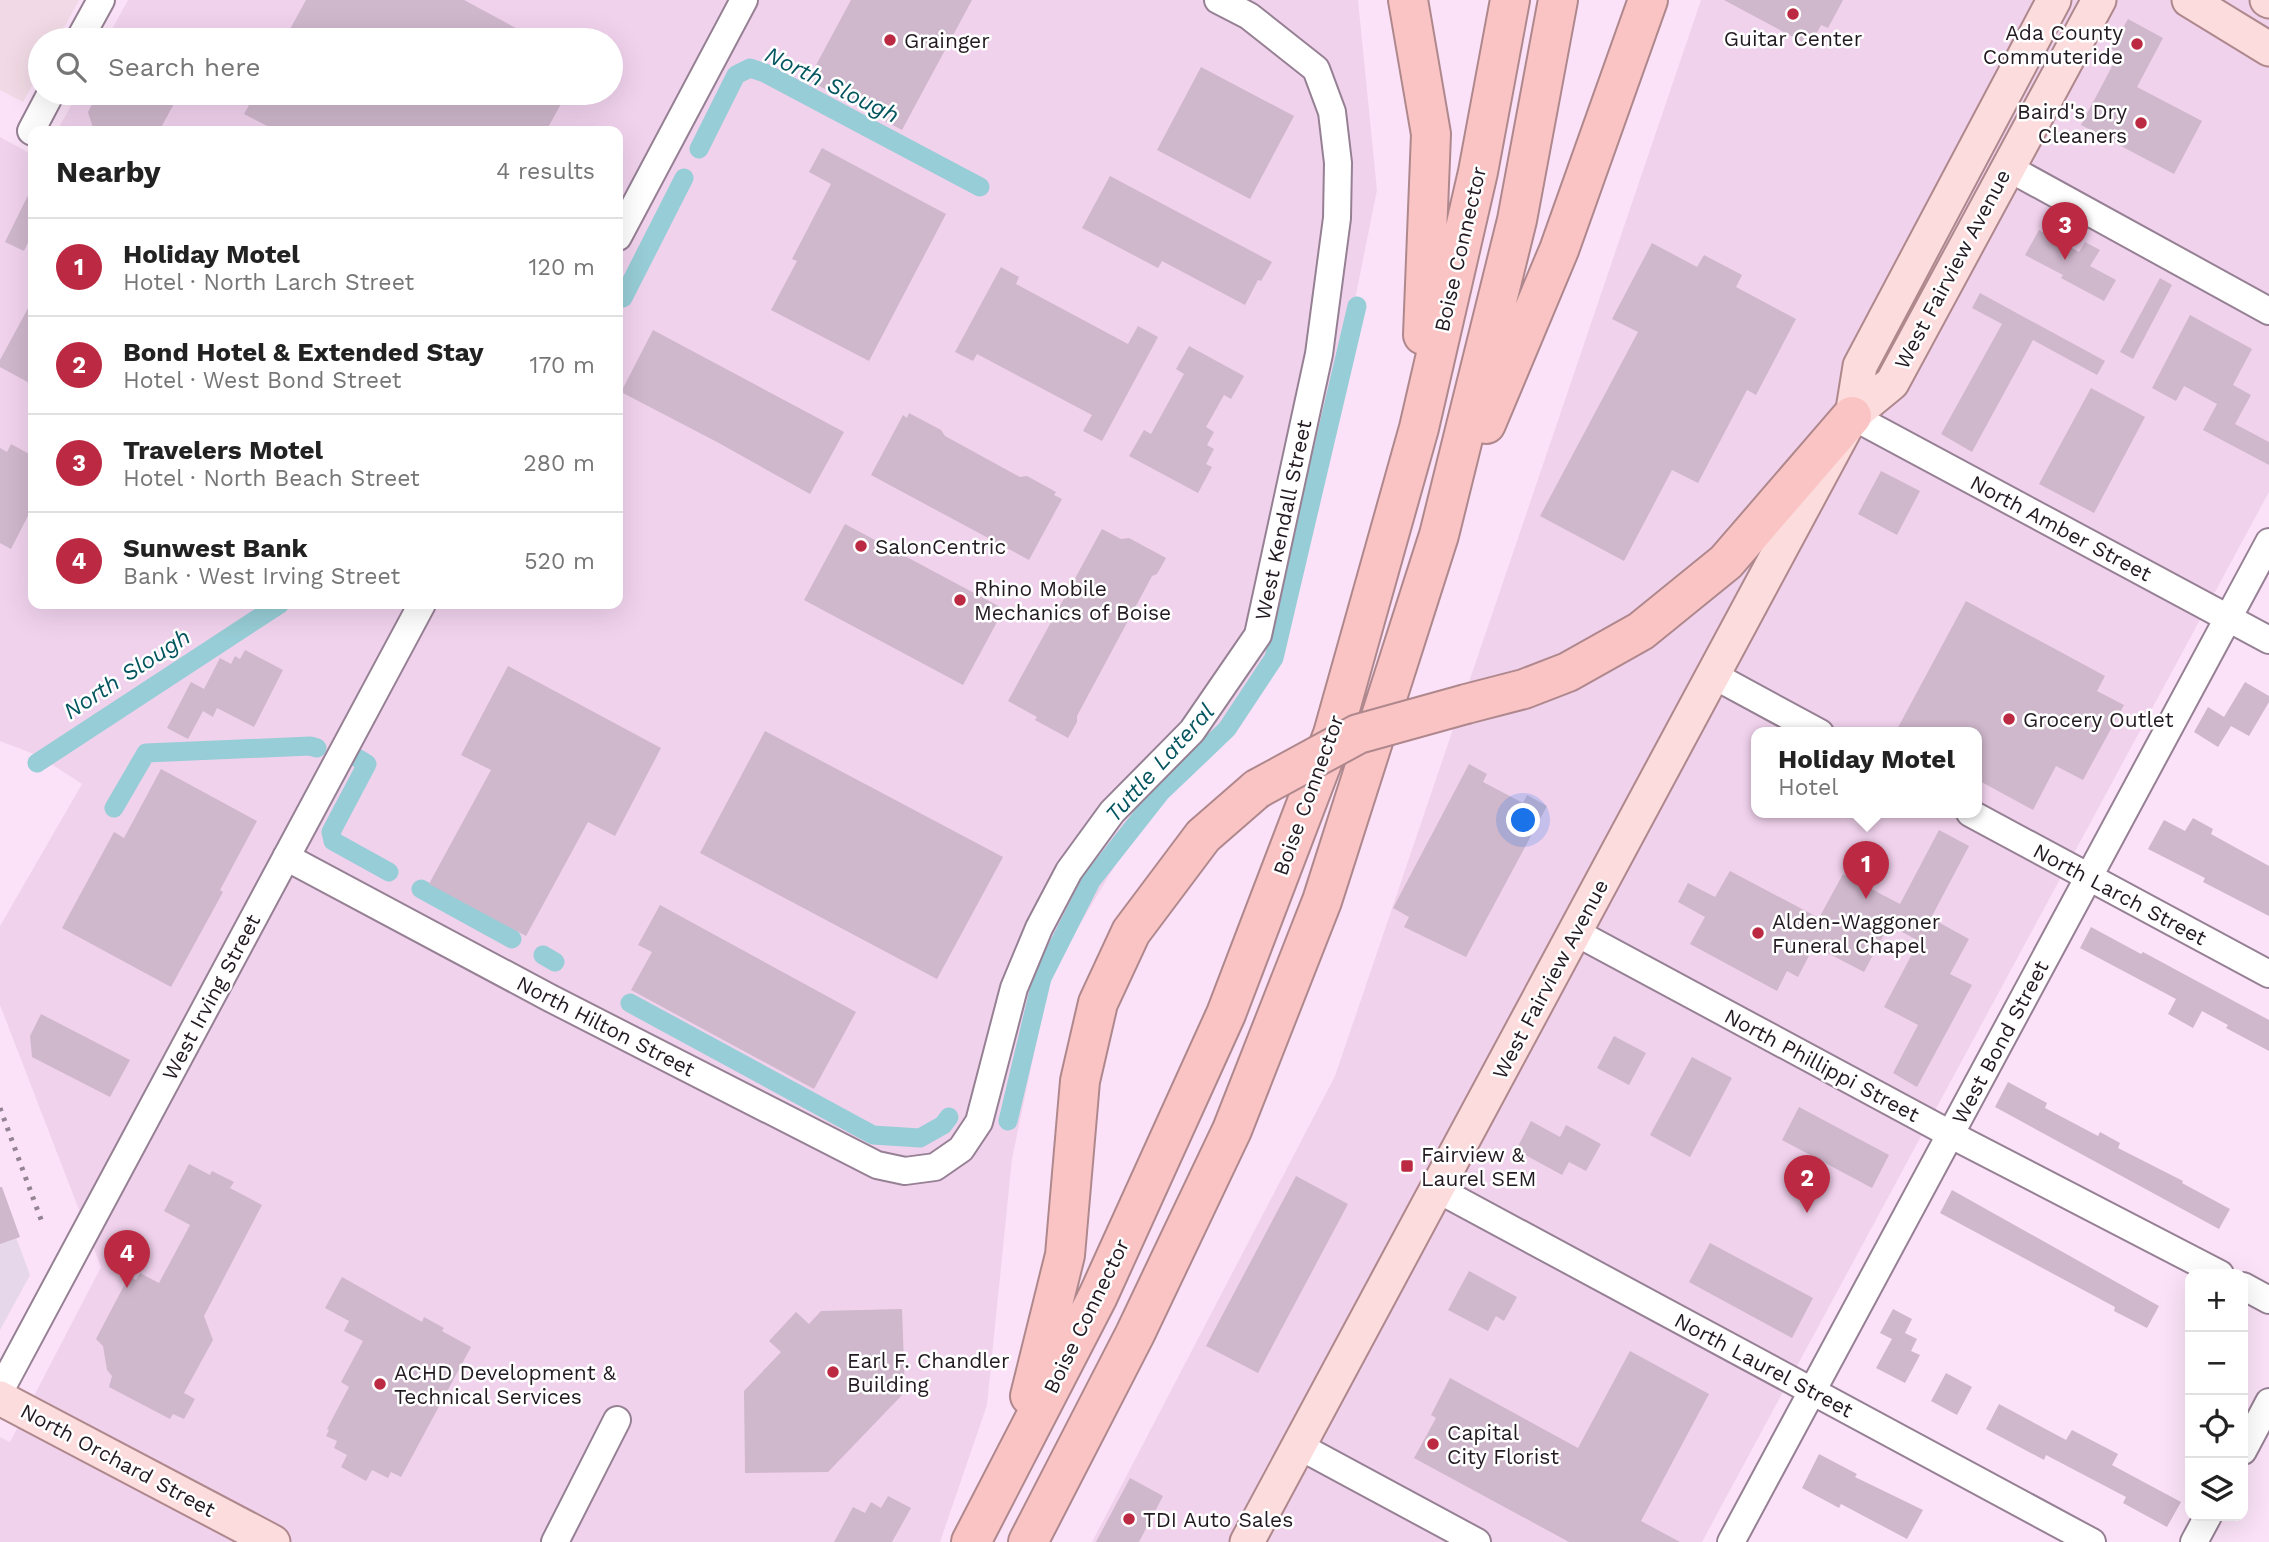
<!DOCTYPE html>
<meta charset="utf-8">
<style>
:root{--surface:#fff;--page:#f6f6f6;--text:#222;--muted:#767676;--line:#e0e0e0;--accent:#bb2a42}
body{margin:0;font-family:"Work Sans",sans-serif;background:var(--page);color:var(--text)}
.controls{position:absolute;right:21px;bottom:21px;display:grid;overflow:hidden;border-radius:14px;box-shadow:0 7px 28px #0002}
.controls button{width:63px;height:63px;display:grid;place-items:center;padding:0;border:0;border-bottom:2px solid var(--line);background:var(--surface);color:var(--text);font:35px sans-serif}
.you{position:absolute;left:1524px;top:821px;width:24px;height:24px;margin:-18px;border:5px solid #fff;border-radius:50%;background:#1a73e8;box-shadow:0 0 0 10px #1a73e833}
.badge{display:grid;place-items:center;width:46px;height:46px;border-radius:50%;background:var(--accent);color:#fff;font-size:23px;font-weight:700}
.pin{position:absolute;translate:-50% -58px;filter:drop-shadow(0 2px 4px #0008)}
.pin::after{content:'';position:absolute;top:37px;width:24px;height:21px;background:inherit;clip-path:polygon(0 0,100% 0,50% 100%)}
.popup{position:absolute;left:1751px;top:727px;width:231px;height:91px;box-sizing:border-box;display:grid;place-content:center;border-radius:14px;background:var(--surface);filter:drop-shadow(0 2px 5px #0005);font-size:23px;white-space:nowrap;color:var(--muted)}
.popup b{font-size:26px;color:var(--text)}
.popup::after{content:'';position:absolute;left:50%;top:100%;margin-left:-14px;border:14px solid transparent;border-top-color:var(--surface)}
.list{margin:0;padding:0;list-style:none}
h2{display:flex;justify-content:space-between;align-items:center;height:91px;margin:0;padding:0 28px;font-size:30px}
h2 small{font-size:23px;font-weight:400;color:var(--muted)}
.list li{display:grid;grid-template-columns:46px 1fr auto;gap:21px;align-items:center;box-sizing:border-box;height:98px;padding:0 28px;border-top:2px solid var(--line)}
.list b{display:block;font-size:26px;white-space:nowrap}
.list p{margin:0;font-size:23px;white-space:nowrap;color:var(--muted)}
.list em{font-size:23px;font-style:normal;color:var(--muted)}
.icon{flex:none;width:38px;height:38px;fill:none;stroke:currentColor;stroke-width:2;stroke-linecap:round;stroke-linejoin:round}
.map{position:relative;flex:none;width:2269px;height:1542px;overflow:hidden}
.search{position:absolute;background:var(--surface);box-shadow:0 7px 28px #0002;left:28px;top:28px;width:595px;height:77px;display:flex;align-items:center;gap:18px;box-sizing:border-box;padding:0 24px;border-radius:38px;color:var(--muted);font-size:26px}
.panel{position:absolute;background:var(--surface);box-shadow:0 7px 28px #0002;left:28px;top:126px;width:595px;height:483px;border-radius:14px}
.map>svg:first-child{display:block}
.built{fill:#f1d2ed;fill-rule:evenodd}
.industrial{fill:#e7d7ea}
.education{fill:#f1dae5}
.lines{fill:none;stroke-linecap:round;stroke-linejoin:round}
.canal{stroke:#97cdd6;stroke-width:19}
.building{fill:#cfb7cc}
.minor-casing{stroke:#968094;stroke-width:30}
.major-casing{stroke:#ae888c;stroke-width:37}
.highway-casing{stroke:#ae888c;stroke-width:42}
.minor{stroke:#fff;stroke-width:26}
.major{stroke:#fcdcdc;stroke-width:33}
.highway{stroke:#fac4c5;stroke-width:38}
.rail{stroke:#948392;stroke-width:5;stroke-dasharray:3.5 7;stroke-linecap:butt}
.highway-bridge-casing{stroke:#ae888c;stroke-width:42;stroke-linecap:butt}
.highway-bridge{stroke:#fac4c5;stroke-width:38}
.poi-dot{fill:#bb2a42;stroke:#fff;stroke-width:2.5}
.labels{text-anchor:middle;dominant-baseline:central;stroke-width:5;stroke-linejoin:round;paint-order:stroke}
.poi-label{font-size:21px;fill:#221921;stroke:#fff;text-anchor:start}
.street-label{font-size:21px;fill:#221921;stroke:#fff}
.water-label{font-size:23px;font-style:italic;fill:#03555f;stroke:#fff}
</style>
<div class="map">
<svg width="2269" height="1542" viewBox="0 0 2269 1542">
<rect width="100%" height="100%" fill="#fbe2f8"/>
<!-- built -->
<path class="built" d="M128,0H1358L1377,190L1284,654L1235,733L1139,826L1051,972L1012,1159L987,1405L940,1542H0V1437L10,1442L101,1267L0,1005V926L82,784L39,756L0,741V137L33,155V604H618V131H57L78,93H611V40H106Z
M1701,0H2269V492L1702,1542H1092L1335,1076ZM1756,733H1976V813H1756Z"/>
<!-- industrial -->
<path class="industrial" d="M0,1194L30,1275L0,1330Z"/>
<!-- education -->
<path class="education" d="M0,0H79L57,40H40V71L23,102L0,90Z"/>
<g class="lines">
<!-- canal -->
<path class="canal" d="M699,149L736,75L750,68L765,73L980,187
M623,298L684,178
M359,759L367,764L331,832L333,841L389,872
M37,763L280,604
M114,808L146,753L310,746L317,748
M421,889L512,939
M543,955L555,962
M630,1003L873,1135L920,1138L943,1125L949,1117
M1008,1121L1042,978L1091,881L1161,792L1227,729L1274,658L1357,306"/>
</g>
<!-- building -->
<path class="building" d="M306,0H464L538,40H284Z
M851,0H972L902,130L808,80Z
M1724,0H1843L1828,28L1821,25L1810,46Z
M2128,19L2163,38L2137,87L2202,121L2174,174L2081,125L2119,53L2111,49Z
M1201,67L1294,116L1250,199L1157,150Z
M98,93H180L159,131H94L88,112Z
M256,93H567L546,131H277L244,114Z
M822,148L946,214L869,361L771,310L797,261L792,259L831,184L809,172Z
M1110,176L1272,262L1261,281L1258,280L1245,305L1162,261L1158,268L1082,228Z
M33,185V232L24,251L5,242Z
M2039,230L2079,252L2085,242L2100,250L2090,266L2116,280L2104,301L2061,278L2063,275L2025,255Z
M1652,243L1697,267L1704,255L1742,275L1736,287L1796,319L1756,395L1747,390L1698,483L1672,470L1624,561L1540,516L1638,332L1612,319Z
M1001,267L1019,277L1016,284L1128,344L1138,326L1158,337L1102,441L1083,431L1092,415L977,354L973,361L955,352Z
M2160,278L2172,285L2133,359L2120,352Z
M1980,293L2105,361L2097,375L2033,340L1972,452L1941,434L2002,324L1972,308Z
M33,299V385L0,367V360Z
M2190,315L2252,349L2233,385L2251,395L2235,424L2269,442V465L2203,430L2217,404L2184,386L2176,401L2152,388Z
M653,330L844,432L810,494L717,442L621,392Z
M1189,346L1244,376L1231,399L1224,395L1206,427L1214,432L1207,445L1214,449L1206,464L1212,467L1198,493L1129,456L1144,430L1151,434L1184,374L1176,369Z
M2091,388L2145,417L2094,513L2039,484Z
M909,413L941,430L945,436L1020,477L1027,476L1056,492L1054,495L1062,499L1029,560L871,475L903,415L907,418Z
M11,444L33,456V506L11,549L0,543V448L7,452Z
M1881,471L1920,491L1897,535L1858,514Z
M845,524L1004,609L963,685L804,600Z
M1102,529L1121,539L1129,538L1166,558L1157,574L1152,576L1077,716V722L1068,738L1035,720L1037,717L1008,701Z
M1966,601L2105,676L2097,691L2124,705L2083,780L2056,766L2033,810L1976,779V733H1895Z
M245,650L283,670L254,727L217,708L213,717L203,711L188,739L167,728L191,682L204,689L220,658L231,664L235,656L240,659Z
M508,666L661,748L615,836L588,822L526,936L429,884L491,770L461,755Z
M2245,682L2269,696V702L2249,736L2231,726L2218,747L2194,732L2208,707L2224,717Z
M765,731L1003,857L937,979L700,853Z
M1469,764L1487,774L1483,782L1523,803L1527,795L1547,806L1466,957L1404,927L1409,917L1393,908Z
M161,769L257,821L220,890L223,892L171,987L62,928L114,832L124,838Z
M2193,818L2213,829L2211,834L2269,866V916L2203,882L2205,878L2148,849L2164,820L2185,831Z
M1939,830L1969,846L1931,918L1969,939L1950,974L1972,985L1917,1087L1893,1073L1918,1025L1884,1007L1919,941L1889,925L1864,972L1814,946L1798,977L1787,971L1777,991L1690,944L1705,917L1678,902L1688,883L1715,897L1730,871L1819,918L1843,874L1900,904Z
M660,905L856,1012L814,1089L631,990L652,952L638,945Z
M2091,927L2141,954L2143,952L2269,1020V1051L2226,1028L2228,1025L2202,1011L2193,1028L2168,1014L2176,999L2080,948Z
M41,1014L130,1060L110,1097L32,1057L30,1036Z
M1614,1036L1646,1053L1629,1085L1597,1068Z
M1692,1057L1732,1078L1690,1157L1650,1135Z
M2008,1082L2047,1103L2045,1108L2098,1136L2100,1132L2120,1143L2118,1148L2183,1181L2182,1183L2230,1209L2219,1229L1995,1107Z
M1799,1107L1889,1155L1872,1188L1782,1140Z
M1531,1121L1560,1137L1566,1125L1601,1144L1586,1171L1569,1162L1562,1175L1516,1150Z
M189,1164L210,1175L212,1171L234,1182L230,1188L262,1205L204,1316L213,1340L184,1393L195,1399L184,1419L173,1414L170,1419L109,1387L112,1376L107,1370L103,1346L96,1339L129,1276L136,1280L140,1273L159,1283L190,1225L164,1211Z
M1296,1176L1348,1204L1258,1373L1206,1346Z
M0,1187H2L20,1237L0,1244Z
M1952,1190L2159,1306L2147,1328L2114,1311L2115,1307L1940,1213Z
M1710,1243L1813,1298L1792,1338L1689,1282Z
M1469,1271L1517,1297L1504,1321L1496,1316L1488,1331L1448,1310Z
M342,1277L422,1322L424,1317L444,1328L442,1331L471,1347L401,1477L391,1472L388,1478L372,1470L366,1481L341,1467L347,1455L334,1448L337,1441L326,1436L329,1430L327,1429L349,1387L341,1382L363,1341L344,1331L349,1321L325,1308Z
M902,1309L905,1392L828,1472L745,1473L744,1391L781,1352L769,1341L796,1312L809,1324L821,1311Z
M1893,1309L1912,1319L1905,1333L1917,1339L1911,1351L1920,1355L1905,1383L1876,1368L1892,1339L1880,1333Z
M1630,1351L1709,1394L1641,1521L1680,1542H1569L1414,1458L1436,1418L1431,1415L1450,1378L1578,1448Z
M1946,1373L1972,1387L1957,1415L1931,1401Z
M1999,1404L2066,1440L2072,1430L2118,1454L2112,1465L2181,1502L2167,1527L2123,1503L2126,1497L2046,1455L2044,1460L1986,1429Z
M1819,1454L1857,1474L1855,1477L1923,1510L1907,1539L1841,1504L1839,1508L1802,1488Z
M1130,1478L1163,1496L1139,1542H1096Z
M888,1496L911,1508L892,1542H834L853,1507L865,1513L871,1502L881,1508Z"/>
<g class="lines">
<!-- minor casing -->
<g class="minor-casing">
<path id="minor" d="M79,40L101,0
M33,132L31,131L51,93
M2007,167L2269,311
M618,237L744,0
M1852,416L2269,640
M1713,675L1820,733
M1970,813L2269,974
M286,857L550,998L877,1165L905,1171L935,1167L961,1149L979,1122L1014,988L1039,928L1069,871L1112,812L1192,731L1258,635L1319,354L1337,218L1338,163L1332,112L1316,69L1249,16L1218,0
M1575,932L1965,1142L2220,1274
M1437,1189L2092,1542
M2243,1286L2269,1300
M0,1391L422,604
M1299,1446L1477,1542
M2243,1451L2269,1402
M555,1542L617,1420
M1731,1542L2269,542
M2194,1542L2208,1516"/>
</g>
<!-- major casing -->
<g class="major-casing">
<path id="major" d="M2189,0L2269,49
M2267,0L2269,1
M1852,416L1892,383L2099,0
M0,1398L273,1542
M1247,1542L1852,416L1860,366L2054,0"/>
</g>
<!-- highway casing -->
<g class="highway-casing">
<path id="highway" d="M1408,0L1431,134L1423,335
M1486,424L1559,250L1648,0
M1466,704L1524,689L1568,672L1641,631L1726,562L1852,416
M1030,1396L1065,1255L1080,1081L1098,1003L1131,932L1203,836L1257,789
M971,1542L1098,1296L1226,1014L1333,734L1419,428L1478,172L1510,0
M1028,1542L1135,1334L1232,1130L1322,901L1439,535L1517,220L1558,0"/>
</g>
<!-- minor -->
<use href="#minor" class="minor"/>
<!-- major -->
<use href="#major" class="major"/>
<!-- highway -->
<use href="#highway" class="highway"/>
<!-- rail -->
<path class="rail" d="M0,1108L43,1225"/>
<!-- highway-bridge casing -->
<g class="highway-bridge-casing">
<path id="highway-bridge" d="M1257,789L1358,734L1466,704"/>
</g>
<!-- highway-bridge -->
<use href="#highway-bridge" class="highway-bridge"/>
</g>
<!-- markers -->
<g class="poi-dot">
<circle cx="1793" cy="14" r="7"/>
<circle cx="890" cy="40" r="7"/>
<circle cx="2137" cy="44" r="7"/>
<circle cx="2141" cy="123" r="7"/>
<circle cx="861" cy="546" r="7"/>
<circle cx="960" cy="600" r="7"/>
<circle cx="2009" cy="719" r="7"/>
<circle cx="1758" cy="933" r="7"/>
<rect x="1400" y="1159" width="14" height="14" rx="3.5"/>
<circle cx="833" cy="1372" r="7"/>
<circle cx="380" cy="1384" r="7"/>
<circle cx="1433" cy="1444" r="7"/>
<circle cx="1129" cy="1519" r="7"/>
</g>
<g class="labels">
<!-- poi labels -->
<g class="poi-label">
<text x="2123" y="32" text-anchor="end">Ada County<tspan x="2123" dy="24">Commuteride</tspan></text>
<text x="1793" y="38" text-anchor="middle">Guitar Center</text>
<text x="904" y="40">Grainger</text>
<text x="2127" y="111" text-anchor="end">Baird's Dry<tspan x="2127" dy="24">Cleaners</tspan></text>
<text x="875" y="546">SalonCentric</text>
<text x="974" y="588">Rhino Mobile<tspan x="974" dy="24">Mechanics of Boise</tspan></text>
<text x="2023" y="719">Grocery Outlet</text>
<text x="1772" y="921">Alden-Waggoner<tspan x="1772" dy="24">Funeral Chapel</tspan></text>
<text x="1421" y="1154">Fairview &amp;<tspan x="1421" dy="24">Laurel SEM</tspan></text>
<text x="847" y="1360">Earl F. Chandler<tspan x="847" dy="24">Building</tspan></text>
<text x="394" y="1372">ACHD Development &amp;<tspan x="394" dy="24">Technical Services</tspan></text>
<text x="1447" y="1432">Capital<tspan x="1447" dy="24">City Florist</tspan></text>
<text x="1143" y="1519">TDI Auto Sales</text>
</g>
<!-- street labels -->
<g class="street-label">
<text transform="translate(1460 249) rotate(-77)">Boise Connector</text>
<text transform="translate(1952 269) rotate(-62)">West Fairview Avenue</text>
<text transform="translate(1283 520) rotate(-78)">West Kendall Street</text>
<text transform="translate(2061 528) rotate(28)">North Amber Street</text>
<text transform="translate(1308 795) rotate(-70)">Boise Connector</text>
<text transform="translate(2120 894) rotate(28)">North Larch Street</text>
<text transform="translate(1550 979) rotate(-62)">West Fairview Avenue</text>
<text transform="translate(211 997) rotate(-62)">West Irving Street</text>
<text transform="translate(606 1026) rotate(27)">North Hilton Street</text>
<text transform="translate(2000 1042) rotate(-62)">West Bond Street</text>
<text transform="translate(1822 1065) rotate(28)">North Phillippi Street</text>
<text transform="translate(1086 1316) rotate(-64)">Boise Connector</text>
<text transform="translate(1764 1365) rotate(28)">North Laurel Street</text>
<text transform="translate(118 1460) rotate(28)">North Orchard Street</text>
</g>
<!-- water labels -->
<g class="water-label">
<text transform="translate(832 85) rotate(26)">North Slough</text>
<text transform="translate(127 674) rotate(-33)">North Slough</text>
<text transform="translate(1160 763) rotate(-48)">Tuttle Lateral</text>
</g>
</g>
</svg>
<div class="controls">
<button>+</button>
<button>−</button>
<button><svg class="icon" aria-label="locate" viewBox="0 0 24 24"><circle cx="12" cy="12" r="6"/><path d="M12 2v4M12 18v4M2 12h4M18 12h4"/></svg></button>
<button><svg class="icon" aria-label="layers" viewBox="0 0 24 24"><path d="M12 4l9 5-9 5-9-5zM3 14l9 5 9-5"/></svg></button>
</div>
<div class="you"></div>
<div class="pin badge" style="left:1866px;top:899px">1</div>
<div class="popup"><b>Holiday Motel</b>Hotel</div>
<div class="pin badge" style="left:1807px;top:1213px">2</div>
<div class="pin badge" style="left:2065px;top:260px">3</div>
<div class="pin badge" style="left:127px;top:1288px">4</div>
<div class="search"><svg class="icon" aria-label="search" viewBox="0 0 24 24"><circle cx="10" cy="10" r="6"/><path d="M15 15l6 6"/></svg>Search here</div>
<section class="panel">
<h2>Nearby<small>4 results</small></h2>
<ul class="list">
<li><span class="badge">1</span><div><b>Holiday Motel</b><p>Hotel · North Larch Street</p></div><em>120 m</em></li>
<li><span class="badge">2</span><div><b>Bond Hotel &amp; Extended Stay</b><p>Hotel · West Bond Street</p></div><em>170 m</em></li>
<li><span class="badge">3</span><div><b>Travelers Motel</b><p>Hotel · North Beach Street</p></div><em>280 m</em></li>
<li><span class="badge">4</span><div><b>Sunwest Bank</b><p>Bank · West Irving Street</p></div><em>520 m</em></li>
</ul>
</section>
</div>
